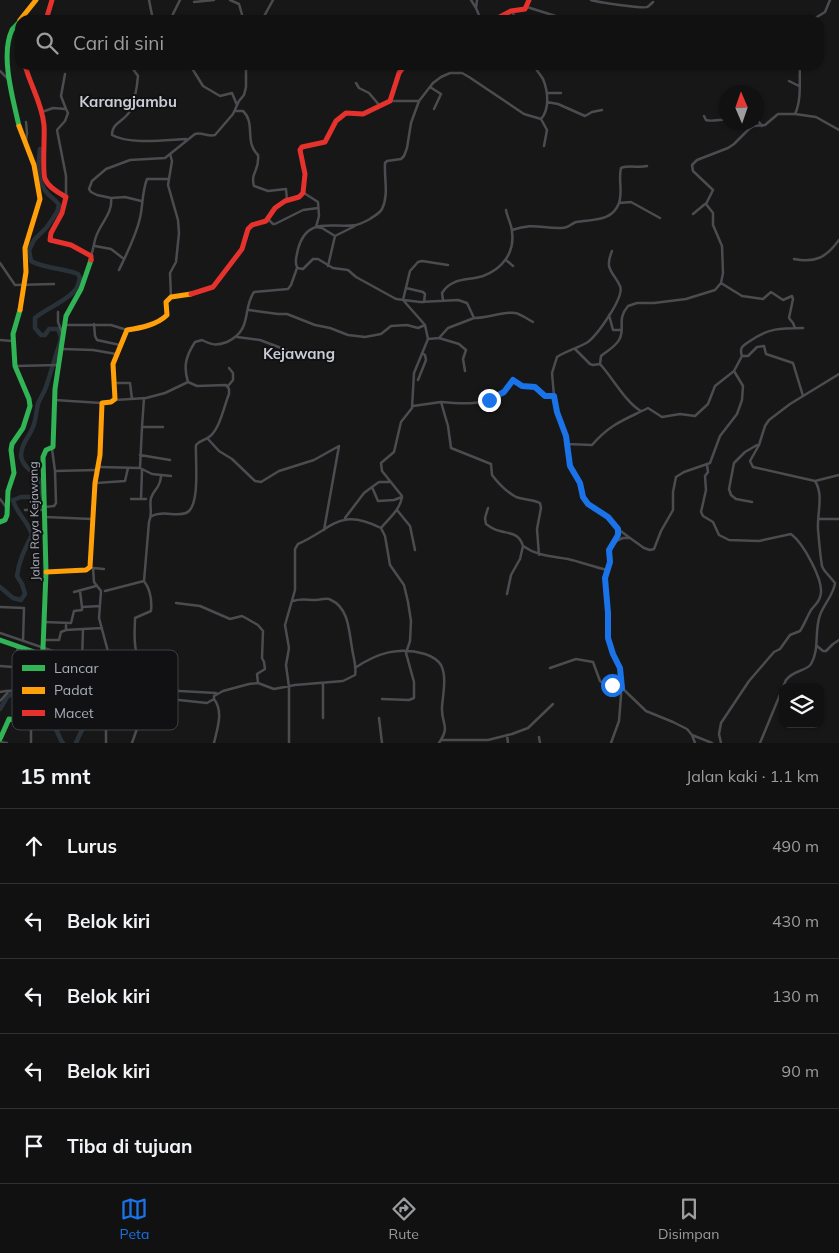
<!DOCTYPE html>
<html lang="id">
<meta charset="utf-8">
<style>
:root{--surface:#111;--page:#1e1f1f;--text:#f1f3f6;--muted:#9c9d9f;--line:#303131;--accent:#1a73e8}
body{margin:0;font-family:Mulish,sans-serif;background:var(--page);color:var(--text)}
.controls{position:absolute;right:15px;bottom:15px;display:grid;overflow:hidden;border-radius:10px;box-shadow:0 1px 4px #0004}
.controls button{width:45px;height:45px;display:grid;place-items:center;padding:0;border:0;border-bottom:1px solid var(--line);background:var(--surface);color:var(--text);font:25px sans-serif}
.compass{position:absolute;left:719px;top:85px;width:45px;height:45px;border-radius:50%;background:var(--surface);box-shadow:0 1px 4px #0004;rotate:358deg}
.stop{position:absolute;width:15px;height:15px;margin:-11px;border:4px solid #1a73e8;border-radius:50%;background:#fff}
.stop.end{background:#1a73e8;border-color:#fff;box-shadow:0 1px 5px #0008}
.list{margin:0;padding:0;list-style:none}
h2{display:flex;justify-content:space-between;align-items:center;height:65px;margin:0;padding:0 20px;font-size:21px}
h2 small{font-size:16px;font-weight:400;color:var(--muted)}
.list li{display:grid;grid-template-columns:32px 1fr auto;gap:15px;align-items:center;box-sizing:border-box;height:75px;padding:0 20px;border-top:1px solid var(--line)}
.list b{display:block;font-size:19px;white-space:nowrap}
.list em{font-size:16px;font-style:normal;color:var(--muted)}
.icon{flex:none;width:28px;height:28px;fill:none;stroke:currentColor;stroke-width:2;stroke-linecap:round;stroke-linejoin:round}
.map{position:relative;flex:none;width:839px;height:743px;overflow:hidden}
.search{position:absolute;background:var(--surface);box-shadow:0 1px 4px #0004;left:15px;right:15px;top:15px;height:55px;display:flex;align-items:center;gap:12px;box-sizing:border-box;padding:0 18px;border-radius:15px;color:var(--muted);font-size:19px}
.sheet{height:440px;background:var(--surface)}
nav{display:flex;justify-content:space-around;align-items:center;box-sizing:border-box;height:70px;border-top:1px solid var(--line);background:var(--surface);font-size:14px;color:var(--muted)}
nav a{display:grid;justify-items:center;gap:2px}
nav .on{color:var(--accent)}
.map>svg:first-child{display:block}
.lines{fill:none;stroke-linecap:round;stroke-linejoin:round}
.river{stroke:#2a3239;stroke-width:4.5}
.street{stroke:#4b4c50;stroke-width:2.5}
.fast{stroke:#30b455;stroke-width:5}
.slow{stroke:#ff9f0a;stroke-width:5}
.jam{stroke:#e5322d;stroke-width:5}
.route{stroke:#1a73e8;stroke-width:6}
.labels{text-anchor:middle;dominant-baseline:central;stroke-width:4;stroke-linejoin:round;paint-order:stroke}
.street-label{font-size:12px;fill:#a8adb8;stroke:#111113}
.quarter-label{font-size:15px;font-weight:bold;fill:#c9ccd4;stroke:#111113}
.key{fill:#111113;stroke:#3e4045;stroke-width:1}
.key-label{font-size:14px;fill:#a8adb8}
</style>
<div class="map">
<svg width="839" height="743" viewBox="0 0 839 743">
<rect width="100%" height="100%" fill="#171717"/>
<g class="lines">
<!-- river -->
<path class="river" d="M0,587L13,598L21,600L25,594L22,584L17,576C19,560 25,549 32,535C28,521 16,513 13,500L21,497H38C51,475 21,472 21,455C22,441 29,438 33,427C36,420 36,412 38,404C40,398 44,393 46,387C51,372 55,357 60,343L61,337L58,329H49L45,335H41L35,328V318C45,309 69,300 76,289C78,286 79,281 80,278L78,274C63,268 45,269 31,261L29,250L34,240L47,227L57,212L59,205C56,200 52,198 48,194C36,181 38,165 40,149
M0,709L7,697L12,694L20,698L22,710C32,717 47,718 55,728C59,733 59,739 63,743
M76,743C85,720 101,707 68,700L64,690L68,680L80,678L104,688L117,681"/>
<!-- street -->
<path class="street" d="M149,0L153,20
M230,0L239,4L243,18L262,20
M471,0L476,8
M477,0L476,8L481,20
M591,0C597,2 643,9 647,7C648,7 652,3 653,2
M194,2L214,0
M527,7L565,19
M512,11L516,20
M170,20L180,0
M262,20L273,0
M812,20L825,12L830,0
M126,65L133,69L138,76C137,87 135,101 130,111C125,121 112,122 112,135C130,145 166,140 186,139
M190,65L203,86L220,96L232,93L237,105
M0,71L8,79
M65,74L61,96L66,109
M789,81L799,86
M356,83L359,88L369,93L380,106
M430,87L441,94L434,109
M547,93H561
M390,101H419
M547,102L558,104L585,116L592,112L602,110
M235,111H243C256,123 244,142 258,155C260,171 250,172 254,186L268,191L286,189L287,200
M42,112L53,108L66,109L68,113L65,121L57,130L66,176V195
M795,114L816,117L839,130
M704,116L706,120C712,122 719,119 726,120
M756,118L762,126
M541,119L547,130L544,146
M26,141L27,133L26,122
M170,154L172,161L168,185L178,220L179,233L176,262L170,273L171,297
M304,193L318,202L319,216L316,227L322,228L335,236L355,226
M111,198L125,197L141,201
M619,203L631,202L660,218
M693,214L705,204
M268,219L273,224H275L303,210L318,208
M512,230C534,222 542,229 562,228C568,228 571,224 576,222C593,219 612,222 619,203C623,191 618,179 621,168C629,165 639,168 647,166
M95,246L111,249L124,259
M612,251C604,270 613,271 620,286C625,297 597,335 588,342C578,348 566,351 557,357L552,373L554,396L557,412L566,436L570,466L580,483L583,497L587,504L608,517L618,529L630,538L644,548L650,550L654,549L661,531L673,510V492L676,477L684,472L710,463L720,436L737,414L742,400L743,386L734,371
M91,256C94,248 94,239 98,232C103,221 113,211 111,198L97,195L91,192L89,189L92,181L106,169L130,160L165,158L195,134C202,132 208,137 215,135L233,114L239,101L244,95L246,87V65
M794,259C815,263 826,258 839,240
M506,260L513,266
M0,263L15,285L54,284
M328,266L335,236
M297,267C294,261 297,256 298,249C307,215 333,229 356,225C361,224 366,221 370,219C374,216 379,214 382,209C389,195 384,178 385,163L387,161L401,159L404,156L407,148L411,123L419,101L433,83L441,77L450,73H462L469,77L524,114L541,119C550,109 548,91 543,79C540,74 536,70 534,65
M119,270C127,253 136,236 140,218C143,205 142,192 147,179H168
M721,283L742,296L763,299L771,292L783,300L792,296L793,299L789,318L793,323L795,328
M406,288L423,292L425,294L424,302
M443,300L442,293C452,277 467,281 483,276C502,269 515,253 512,232C512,225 507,217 506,210
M249,310L278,314H287L315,325L330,328L348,335L365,337L381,334L391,326L407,325L418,328L425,325
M58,312V322L63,335
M609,315L613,330H621
M474,318C488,318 504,311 515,313C521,314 527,319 533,322
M94,324L95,336L97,340L120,345
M65,325H111L127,330
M237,337L260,340L297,354L309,352
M439,338L459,344L466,350L463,359L465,371
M0,340L12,341
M62,349L93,350L116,354
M575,349L590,364L593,365L600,364L601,356C607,351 615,347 619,340C626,329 616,320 628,306L637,303H654L686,299L715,290L721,283L723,273L722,246L713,225V213L706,204L713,190L693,171L692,165L697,160L728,148L734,144L749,129L754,126L765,125L778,114H795C802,99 799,81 800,65
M742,356H748L757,347L764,346L766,354L793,363L803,396
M600,364C612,377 627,404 641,411
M15,366L59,365
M418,380L426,360L425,355L422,353
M188,382C183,366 186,356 195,342L202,340C212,345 216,346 227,342C253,330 242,309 254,292L288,289L291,285L297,268L303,269L313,259H318L333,268L348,270L356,277L396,299L420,302L458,300L467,303L474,318L448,328L439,338L428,339
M115,383H130L132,399
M228,386L233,380V373L229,368
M144,398L142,427H163
M55,400L101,403
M115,400L146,398L165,393L188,382L197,386L226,385L229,389V394C224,406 220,429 209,437C204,441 200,440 196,445C195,458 201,507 186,513C176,517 163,510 152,516
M441,402C461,404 487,406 504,392C508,388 509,383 513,379L523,386L535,387L545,396H554
M413,406L441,402L448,426L451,448L491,464L492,475C498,483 507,492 516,497C524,500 532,499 540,503L541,508L537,529L539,555
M208,439L219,451L232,459L255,481L261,482L279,471L314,460L339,446
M567,444L592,445C610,424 624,420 648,408L662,417L680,414L695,416L708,404L715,386L734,371L742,356C739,347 743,346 750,341C768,328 781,328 803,328
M140,455L170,460
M707,465L708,472L705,476L706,490L701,512L703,516L713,522L719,535L729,540L759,541L791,534C803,543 826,583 820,597C819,602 814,606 811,610C807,617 804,625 800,631L790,635L780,649L774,652L749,681L721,723L719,734L721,743
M99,467L140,468L152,474L171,476
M140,468L142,427
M142,470L141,499H146
M55,471L96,470
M815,481L839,475
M96,483L125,481L128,468
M372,487L379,482H389
M0,499L6,507
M131,499H141
M752,502L736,499L731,495L729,489L734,463L745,452L757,445
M45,507L54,506L56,503L55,471L52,449
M488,508L485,518L486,524C490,527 495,530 500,531C511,534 519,533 523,546C537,556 551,556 568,559C581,562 594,567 607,570
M25,510H43
M397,510L410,526L415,550
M45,517L92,519
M345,518L364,493L372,487L378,501L394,500L402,497
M819,519H839
M381,528C389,518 401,509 402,496L382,471L381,463L394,452L401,422L412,408L414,373L428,339L425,325L403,300L410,271L418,262L422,261L448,265
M324,530L339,446
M616,541L623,538H630
M93,568L94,582L101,591L99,618L110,659V664L108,668
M93,568L104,569
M144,581L149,522C153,513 149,506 151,498C155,487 160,489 161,476
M80,591L82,607
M105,591L144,581C150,589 152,601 151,611L135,618C135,630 133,643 137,654C141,665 150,671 147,683L164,689L180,691L216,693
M74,592L96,586
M507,594L511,575L520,559L523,546
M176,603L200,606L230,619L242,616L244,617L258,625L263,631L262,658L264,662L265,669L257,674L258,683
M0,607L24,608L23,641
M44,622L71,623L74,611L82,610V607L100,606
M66,630L83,629
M0,633L91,664L108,668L116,675L127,678V683L135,684L179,700L207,703L214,699C224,712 217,729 214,743
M43,640H59L61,632L66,630V623
M817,646L823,651H826L833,644L839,640
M43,655L82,667L109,678L114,677L115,675
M58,659L57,667L63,692V719L66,722L79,726
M82,661L83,629L102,628
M0,666L13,667L18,647
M355,668C377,653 399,646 425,654C431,656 437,659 441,665C447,677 443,693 442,707C441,725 451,725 439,743
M550,668L576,659L593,662L600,681L604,684L620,686L646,711L673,722L687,729L692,735L712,743
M127,678L136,679L147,683L145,688
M0,692C17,688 22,694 39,697
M214,699V696L223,691L249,684L258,683L274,689L295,685L343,681L355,675C357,666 353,657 352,648C349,632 349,608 331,600C327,597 321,600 316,600C307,600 301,598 293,601
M0,701L9,691
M37,706L63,705
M323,718V683
M379,718L382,743
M26,723L31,728V743
M507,735L508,743
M692,735L695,743
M539,737L540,743
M441,740H488L512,734L528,728L553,704
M0,742L7,743
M106,743V729L111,727L113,705L122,699L127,683
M132,743L139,723L143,687
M289,743V687L286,665L289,648L285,625L295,590V549L298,544C334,528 339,507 381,528L385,536L390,565L404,585L408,602L411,621L410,641L406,653L414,682V698L409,700L382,699
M611,743L619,721L622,683L620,668L613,655L608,638V613L605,577L610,562L609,550L618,535L619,530
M760,743L786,680C793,670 807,671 811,664C820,649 814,631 820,615C824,604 834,594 835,583L824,570L822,566C820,554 819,541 818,529C817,513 824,495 815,481L753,467L750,461L759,445L765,426L769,420L790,404L839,374"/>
<!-- fast -->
<path class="fast" d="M19,126C13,99 0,55 12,30C14,27 18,24 20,21
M0,522L5,520L7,515L8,491L14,473L11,450L12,444L23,428L30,406L29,399L15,366L13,334L20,310
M0,640L43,655
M0,739L9,719L29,722L37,706L41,680L43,648L46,572L43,457L46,450L53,447L55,389L66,316L81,289L91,260"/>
<!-- slow -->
<path class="slow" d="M20,20L36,0
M19,126L34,165L40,199L25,248L26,272L20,310
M46,572L86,570L90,567L95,483L100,455L102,403L111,402L115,399L113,364L127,330C140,328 157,325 167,315L166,302L171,297L191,294"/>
<!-- jam -->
<path class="jam" d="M46,20L52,0
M494,20L511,11L525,9L529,0
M25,65C30,85 42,103 44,125C45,136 42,172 45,179C49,188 59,193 66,197L62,213L51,233L50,240L71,245L91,256V260
M191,294L213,287L242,249L248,229L252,225L266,221L275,208L285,201L299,197L303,193L305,174L300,150L302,147L325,142L336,121L346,113L363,114L390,101L399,73L405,65"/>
</g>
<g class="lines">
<!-- route -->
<path class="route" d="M489,400L504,392L513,380L522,386L535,387L545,396H554L557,412L566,436L570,466L580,483L583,497L588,504L608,517L618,529V535L609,550L610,562L605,578L608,613V638L613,654L620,668L622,688L612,685"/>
</g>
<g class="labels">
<!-- street labels -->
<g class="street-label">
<text transform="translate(34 521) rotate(-91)">Jalan Raya Kejawang</text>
</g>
<!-- quarter labels -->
<g class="quarter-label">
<text x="128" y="101">Karangjambu</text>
<text x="299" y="353">Kejawang</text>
</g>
</g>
<!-- legend -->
<rect x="12" y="650" width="166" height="80" rx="8" class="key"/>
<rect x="22" y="665" width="23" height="6" fill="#30b455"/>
<rect x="22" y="687" width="23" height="7" fill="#ff9f0a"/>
<rect x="22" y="710" width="23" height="6" fill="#e5322d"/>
<g class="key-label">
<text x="54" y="673">Lancar</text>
<text x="54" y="695">Padat</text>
<text x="54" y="718">Macet</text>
</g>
</svg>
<div class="controls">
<button><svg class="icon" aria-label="layers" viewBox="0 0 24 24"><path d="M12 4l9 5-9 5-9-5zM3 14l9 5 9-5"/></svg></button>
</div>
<svg class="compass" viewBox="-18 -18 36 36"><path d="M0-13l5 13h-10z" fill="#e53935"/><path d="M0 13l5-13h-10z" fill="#9c9d9f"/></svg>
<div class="stop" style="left:612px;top:685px"></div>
<div class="stop end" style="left:489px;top:400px"></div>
<div class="search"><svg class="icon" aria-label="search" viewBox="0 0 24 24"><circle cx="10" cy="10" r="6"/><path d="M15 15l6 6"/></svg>Cari di sini</div>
</div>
<section class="sheet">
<h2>15 mnt<small>Jalan kaki · 1.1 km</small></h2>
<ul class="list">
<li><svg class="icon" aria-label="ahead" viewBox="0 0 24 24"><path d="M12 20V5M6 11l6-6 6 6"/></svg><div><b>Lurus</b></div><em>490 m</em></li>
<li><svg class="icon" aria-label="left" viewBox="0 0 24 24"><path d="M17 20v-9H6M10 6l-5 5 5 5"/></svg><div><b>Belok kiri</b></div><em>430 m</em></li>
<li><svg class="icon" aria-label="left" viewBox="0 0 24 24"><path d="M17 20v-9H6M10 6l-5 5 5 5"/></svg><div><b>Belok kiri</b></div><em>130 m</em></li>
<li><svg class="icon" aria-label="left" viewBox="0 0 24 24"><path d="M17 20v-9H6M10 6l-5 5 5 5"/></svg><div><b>Belok kiri</b></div><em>90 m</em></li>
<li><svg class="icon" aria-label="arrive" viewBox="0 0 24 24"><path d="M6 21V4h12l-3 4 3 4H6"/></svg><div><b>Tiba di tujuan</b></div></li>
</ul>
</section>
<nav>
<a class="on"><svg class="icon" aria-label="map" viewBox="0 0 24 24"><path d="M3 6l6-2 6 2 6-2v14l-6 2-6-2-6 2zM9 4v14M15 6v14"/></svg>Peta</a>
<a><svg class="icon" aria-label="directions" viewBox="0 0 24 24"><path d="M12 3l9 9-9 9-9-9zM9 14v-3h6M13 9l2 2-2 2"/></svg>Rute</a>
<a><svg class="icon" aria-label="saved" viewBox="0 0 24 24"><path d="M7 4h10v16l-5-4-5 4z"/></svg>Disimpan</a>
</nav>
